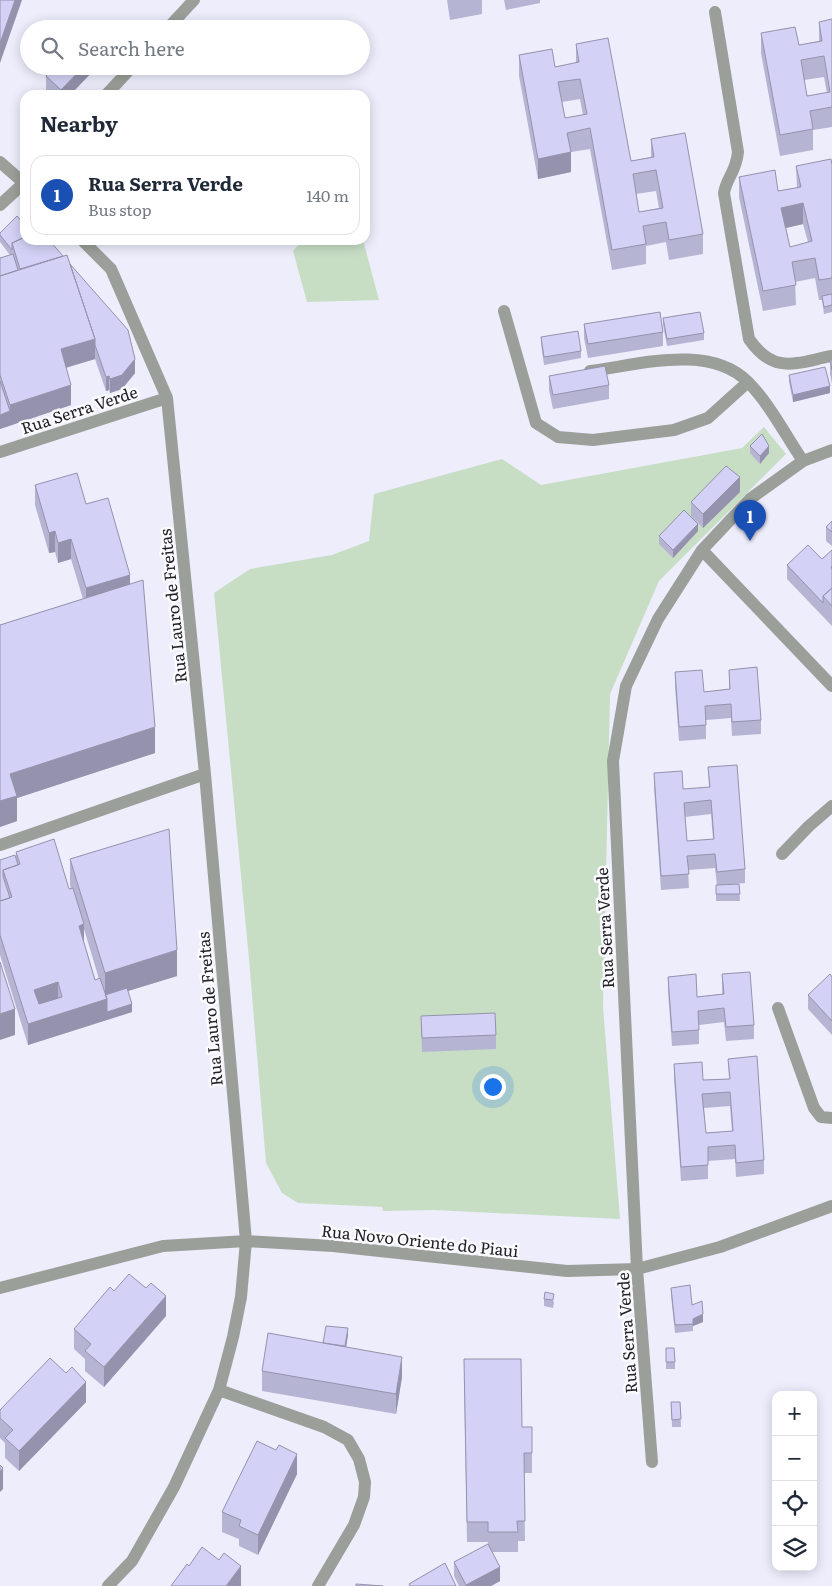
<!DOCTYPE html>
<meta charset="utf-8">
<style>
:root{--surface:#fff;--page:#f6f6f7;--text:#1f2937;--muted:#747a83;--line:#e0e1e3;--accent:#db2777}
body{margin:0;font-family:Literata,serif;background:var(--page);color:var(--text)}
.controls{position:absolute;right:15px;bottom:15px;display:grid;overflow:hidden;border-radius:10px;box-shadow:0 2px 12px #0003}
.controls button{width:45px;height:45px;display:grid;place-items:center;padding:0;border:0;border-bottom:1px solid var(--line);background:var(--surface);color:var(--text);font:25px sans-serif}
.you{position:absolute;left:492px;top:1086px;width:18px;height:18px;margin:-12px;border:4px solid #fff;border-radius:50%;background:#1a73e8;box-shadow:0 0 0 8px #1a73e833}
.badge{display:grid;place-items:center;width:32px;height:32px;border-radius:50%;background:var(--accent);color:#fff;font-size:16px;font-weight:700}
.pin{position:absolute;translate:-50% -41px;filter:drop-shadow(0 1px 2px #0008)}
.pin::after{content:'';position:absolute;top:26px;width:18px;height:15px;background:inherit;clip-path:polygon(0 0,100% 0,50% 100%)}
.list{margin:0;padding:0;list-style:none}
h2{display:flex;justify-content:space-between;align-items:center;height:65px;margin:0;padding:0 20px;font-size:21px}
h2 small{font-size:16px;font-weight:400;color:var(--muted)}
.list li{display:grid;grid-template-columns:32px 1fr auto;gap:15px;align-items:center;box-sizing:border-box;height:80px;margin:0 10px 10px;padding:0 10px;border:1px solid var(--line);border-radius:15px}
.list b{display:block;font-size:19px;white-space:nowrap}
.list p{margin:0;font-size:16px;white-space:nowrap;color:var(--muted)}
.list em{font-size:16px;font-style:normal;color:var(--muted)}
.icon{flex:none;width:28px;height:28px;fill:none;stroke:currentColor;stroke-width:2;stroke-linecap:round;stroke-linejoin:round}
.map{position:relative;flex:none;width:832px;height:1586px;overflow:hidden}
.search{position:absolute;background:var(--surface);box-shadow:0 2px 12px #0003;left:20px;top:20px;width:350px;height:55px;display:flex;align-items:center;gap:12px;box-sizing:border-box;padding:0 18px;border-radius:28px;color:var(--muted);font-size:19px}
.panel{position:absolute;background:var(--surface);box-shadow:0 2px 12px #0003;left:20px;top:90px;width:350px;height:155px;border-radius:15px}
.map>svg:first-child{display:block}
.green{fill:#c7dec5}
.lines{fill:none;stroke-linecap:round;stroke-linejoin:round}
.minor{stroke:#9a9f99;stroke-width:12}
.wall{fill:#b5b4d3;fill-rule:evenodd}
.shaded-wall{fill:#9492ac}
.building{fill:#d3d1f5;stroke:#9492ac;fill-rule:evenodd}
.labels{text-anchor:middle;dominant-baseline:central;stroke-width:5;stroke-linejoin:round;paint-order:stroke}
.street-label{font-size:16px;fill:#212126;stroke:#fbfbff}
</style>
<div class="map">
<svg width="832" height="1586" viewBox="0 0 832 1586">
<rect width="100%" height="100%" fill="#ededfc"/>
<!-- green -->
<path class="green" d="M303,240H363L379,300L307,302L293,251Z
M764,427L786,454L659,581L610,694L603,1007L620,1219L433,1210L383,1211L382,1207L298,1203L282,1193L266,1163L249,959L214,593L250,569L332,555L369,541L374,494L502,459L541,485L742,448Z"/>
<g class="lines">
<!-- minor -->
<path class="minor" d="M715,12L738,152C736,173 727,176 724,193L749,339C774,375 795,363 832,356
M167,29L194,0
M106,95L133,66
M0,162L25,184
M0,205L25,182
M82,240L111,269L167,398L205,774L246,1241L241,1297L233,1337L219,1390L174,1487L132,1561L108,1586
M504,311L536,423L558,437L593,440L674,430L708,418L748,382
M590,371C639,365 709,343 748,382C769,403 786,436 803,461
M0,452L167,398
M702,550L832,686
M0,845L205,774
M782,854L809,826L832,806
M778,1008L814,1108L821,1117L832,1118
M0,1288L163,1246L246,1241L333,1246L567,1271L637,1269L720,1247L832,1206
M219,1390L324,1427L348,1440L359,1459L365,1482L364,1497L354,1525L318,1586
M652,1462L637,1269L613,761L626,686L658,619L702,550L750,499L803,461L832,450"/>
</g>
<!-- wall -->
<path class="wall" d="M447,0H482V14L450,20Z
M504,0H540V3L506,10Z
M832,19V127L813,130V150L780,156L761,53V33L799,45L819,41V22ZM824,77L827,93L807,96L804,80Z
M576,44L631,161L651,157V139L703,234V254L669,260L666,242L646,246V264L612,270L590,149L571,152V172L538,179L519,76V55L555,67L576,63ZM580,99L583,115L565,118L562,102ZM656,191L659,208L639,212L636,194Z
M98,66L70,95H51L46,90V76Z
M832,165V312L824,314L822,300H819L815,278L795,282L796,305L763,311L739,197V177L778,191L797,188L796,166ZM803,224L808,242L790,247L786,228Z
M0,233L25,240L70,264L135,373L122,389L110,393L109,390L106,391L95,359L66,368L71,405L0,429V258L10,255L0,242Z
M663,318L704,333V340L667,346L663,325Z
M584,324L663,332V346L588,358L584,338Z
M541,337L581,351V358L544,365L541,344Z
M830,360H832V384L830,374Z
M789,375L830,393L793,402L789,382Z
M549,376L609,385V399L553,409L549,390Z
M750,446L769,453L760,464L750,453Z
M35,485L86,504L130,583L155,753L17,798V821L0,827V625L83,599L71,559L58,563L55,552L49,553L35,505Z
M740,492L703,528L691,516V502Z
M832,521V546L826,541V527Z
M698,531L673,558L659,544V536Z
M832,550V626L787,579V565L822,559Z
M729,670L761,720V734L732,736L731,718L706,720V739L679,741L675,686V672L704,692L729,689Z
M708,767L745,869V883L722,885L739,884L740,901H716V885H717L715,868L688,870L689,888L661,890L654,787V773L683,789L709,787ZM711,814L713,839L687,841L685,817Z
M16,852L69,889H71L70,885V859L177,976L128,991L132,1012L28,1045L0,955V860L16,857ZM84,929L99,979L95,980L84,942Z
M722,974L754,1025V1039L726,1041L724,1022L699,1025V1044L672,1046L668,991V977L697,997L722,994Z
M832,977V1035L808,1009V995Z
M421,1016L496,1035V1049L422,1052Z
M728,1059L764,1160V1174L736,1177L735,1159L708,1161V1179L681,1181L674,1078V1064L703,1080L729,1079ZM730,1106L732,1131L706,1133L704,1108Z
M671,1288L692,1305L703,1322L693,1326V1331L675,1333L671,1295Z
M114,1291L166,1316L104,1387L85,1371V1359L74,1349V1329Z
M545,1292L554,1302L553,1308L544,1306V1299Z
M348,1335L346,1347L402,1377L396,1414L262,1391V1371L323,1343Z
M666,1348L675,1362V1369H666Z
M66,1373L86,1402L19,1471L5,1458V1443L0,1438V1410Z
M464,1380L522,1427H532V1473H524L525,1541H518V1552H492L500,1581L491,1586H459L454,1576V1562L488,1545V1542H467Z
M671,1402H680L681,1427H672Z
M276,1450L297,1474L258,1555L239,1546V1539L222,1532V1512Z"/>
<!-- shaded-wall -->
<path class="shaded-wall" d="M15,0H22L0,63V43Z
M84,66H98L70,95H61V90Z
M571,152V172L538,179V159Z
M803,203V224L781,229V208Z
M95,339V359L61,369V349Z
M135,359V373L122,389L110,393V379Z
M109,376V390L106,391V377Z
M71,385V405L0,429V415L10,411V405Z
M830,386V393L793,402V395Z
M769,446V453L760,464V456Z
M740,477V492L703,528V514Z
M698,524V531L673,558V550Z
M55,531V552L49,553V533Z
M71,539V559L58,563V543Z
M130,575V595L86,608V588Z
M155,727V753L17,798V821L0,827V801L10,774Z
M84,924V945L79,926Z
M177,950V976L105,998V973Z
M58,982V1002L34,1010V990Z
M107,999L132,1004V1012L28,1045V1024Z
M15,1009V1035L0,1040V1014Z
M166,1296V1316L104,1387V1367Z
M703,1314V1322L693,1326V1319Z
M348,1328V1335L345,1354V1346Z
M402,1357V1377L396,1414V1394Z
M86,1382V1402L19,1471V1451Z
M297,1454V1474L258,1555V1535Z
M3,1468V1489L0,1492V1472Z
M241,1566V1586H226Z
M500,1567V1581L491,1586H466V1585Z"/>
<!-- building -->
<path class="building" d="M0,0H15L0,43Z
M832,19V107L810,111L813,129L780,135L761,33L795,27L799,45L822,41L819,22ZM824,56L830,92L807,96L801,60Z
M608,38L631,161L654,157L651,139L685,133L703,234L669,240L666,222L643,226L646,244L612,250L590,128L567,133L571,152L538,159L519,55L552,49L555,67L579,62L576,44ZM580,79L587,114L565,118L558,82ZM656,170L663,208L639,212L633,174Z
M56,66H84L61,90L46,76Z
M831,159L832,165V278L819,280L815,258L792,262L796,285L763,291L739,177L775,170L778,191L801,187L796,166ZM803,203L812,241L790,247L781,208Z
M17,216L25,225V237L12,243V250L0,235V233Z
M25,237V240H49L63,256L20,269L12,243Z
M13,254L18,270L0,276V258Z
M67,255L95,339L61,349L71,385L10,405L0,375V276Z
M70,264L128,330L135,359L122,375L110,379L109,376L106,377L95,345V339Z
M832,294V305L824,307L822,296Z
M660,312L663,332L588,344L584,324Z
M700,312L704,333L667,339L663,318Z
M578,331L581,351L544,357L541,337Z
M830,360H832V370Z
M605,366L609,385L553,395L549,376Z
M825,367L830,386L793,395L789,375Z
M0,381L10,411L0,415Z
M762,434L769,446L760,456L750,446Z
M726,466L740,477L703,514L691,502Z
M77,473L86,504L108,498L130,575L86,588L71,539L58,543L55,531L49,533L35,485Z
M684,510L698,524L673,550L659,536Z
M832,521V532L826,527Z
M808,545L822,559L832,550V566L831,567L832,569V588L823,596V603L787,565Z
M143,580L155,727L10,774L17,796L0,801V625Z
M832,588V606L823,596Z
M757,667L761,720L732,722L731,704L705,706L706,725L679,727L675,672L702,670L704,692L730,689L729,670Z
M737,765L745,869L717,872L715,854L687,856L689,874L661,876L654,773L682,771L683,789L710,787L708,767ZM711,800L714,839L687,841L684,803Z
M169,829L177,950L105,973L70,859Z
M54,839L69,889L73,888L84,924L79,926L95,980L100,978L107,999L28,1024L0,935V901L12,897L3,870L20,864L16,852ZM58,982L62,997L39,1004L34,990Z
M15,855L18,865L3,870V876L10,898L0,901V860Z
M739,884L740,894H716V885Z
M0,962L15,1009L0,1014Z
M750,972L754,1025L726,1027L724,1008L698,1011L699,1030L672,1032L668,977L696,974L697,997L724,994L722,974Z
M830,974L832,977V1021L808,995Z
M127,988L132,1004L107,1012V999L105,995Z
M495,1013L496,1035L422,1038L421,1016Z
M757,1056L764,1160L736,1163L735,1145L708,1147V1165L681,1167L674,1064L702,1062L703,1080L730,1079L728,1059ZM730,1092L733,1131L706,1133L702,1094Z
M129,1274L146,1288L151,1283L166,1296L104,1367L85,1351L91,1344L74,1329L110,1287L114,1291Z
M690,1285L692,1305L702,1301L703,1314L693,1319V1324L675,1325L671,1288Z
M545,1292L554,1294L553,1300L544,1299Z
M326,1326L348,1328L345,1346L323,1343Z
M268,1333L402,1357L396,1394L262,1371Z
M666,1348H674L675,1362H666Z
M50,1358L66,1373L72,1367L86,1382L19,1451L5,1438L13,1430L0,1418V1410Z
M464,1359H521L522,1427H532V1453H524L525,1521H517L518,1532H488V1522H467Z
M671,1402H680L681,1419L672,1420Z
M257,1441L276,1450L279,1445L297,1454L258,1535L239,1526L241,1520L222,1512Z
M0,1465L3,1468L0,1472Z
M488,1544L500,1567L466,1585L454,1562Z
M202,1547L219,1560L224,1553L241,1566L226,1586H171L187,1564L189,1566Z
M445,1563L456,1586H410L409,1584Z
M356,1584L383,1586H356Z"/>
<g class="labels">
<!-- street labels -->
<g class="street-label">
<text transform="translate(79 409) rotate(-18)">Rua Serra Verde</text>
<text transform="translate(172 606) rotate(-96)">Rua Lauro de Freitas</text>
<text transform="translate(604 928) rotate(-93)">Rua Serra Verde</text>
<text transform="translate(209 1009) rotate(-95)">Rua Lauro de Freitas</text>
<text transform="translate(420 1240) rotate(6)">Rua Novo Oriente do Piaui</text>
<text transform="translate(626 1333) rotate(-94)">Rua Serra Verde</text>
</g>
</g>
</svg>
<div class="controls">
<button>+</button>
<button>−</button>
<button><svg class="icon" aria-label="locate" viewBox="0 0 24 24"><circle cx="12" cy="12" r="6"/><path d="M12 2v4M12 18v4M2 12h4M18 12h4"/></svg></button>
<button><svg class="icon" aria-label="layers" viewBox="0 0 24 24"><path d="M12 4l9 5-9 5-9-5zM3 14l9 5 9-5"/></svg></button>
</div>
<div class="you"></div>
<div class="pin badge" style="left:750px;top:541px;background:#1a4fb4">1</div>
<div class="search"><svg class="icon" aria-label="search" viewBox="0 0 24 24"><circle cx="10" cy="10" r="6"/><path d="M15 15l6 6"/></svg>Search here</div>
<section class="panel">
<h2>Nearby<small></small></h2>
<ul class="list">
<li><span class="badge" style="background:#1a4fb4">1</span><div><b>Rua Serra Verde</b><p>Bus stop</p></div><em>140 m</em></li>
</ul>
</section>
</div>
